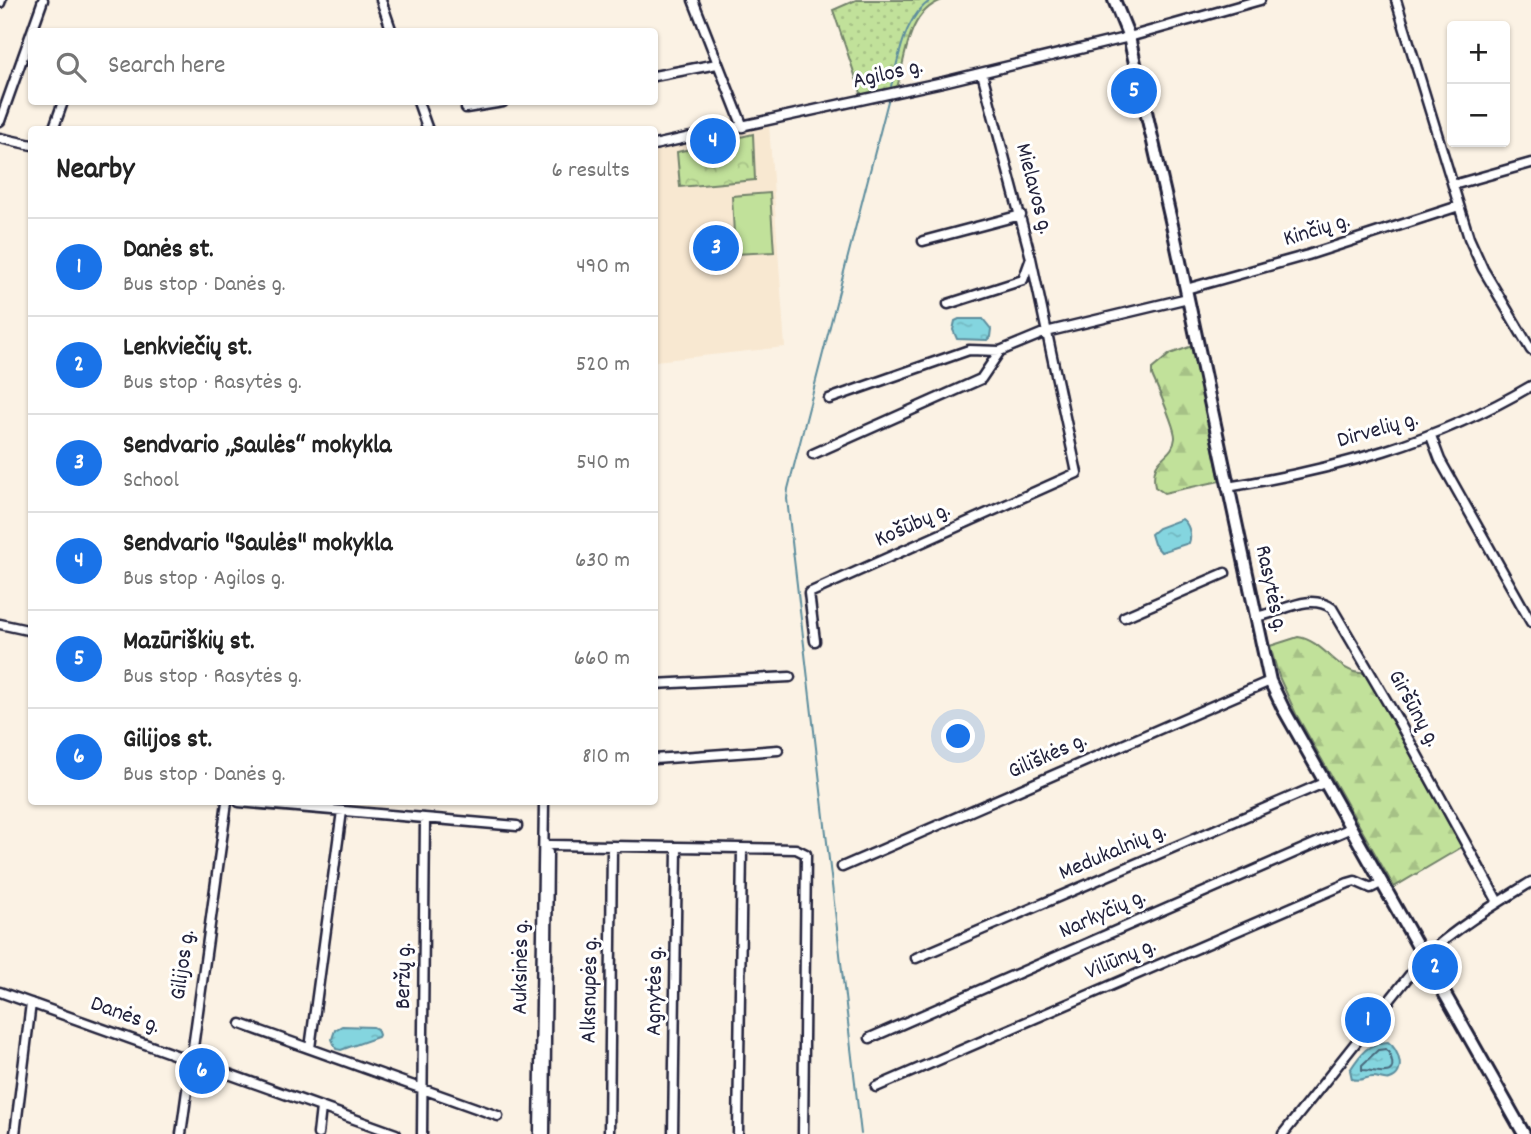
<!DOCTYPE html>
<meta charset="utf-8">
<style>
:root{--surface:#fff;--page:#f6f6f6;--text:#222;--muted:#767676;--line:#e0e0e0;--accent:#1a73e8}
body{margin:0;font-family:Dekko,sans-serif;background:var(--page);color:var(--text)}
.controls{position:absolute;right:21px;top:21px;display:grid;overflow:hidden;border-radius:7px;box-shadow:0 2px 5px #0004}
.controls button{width:63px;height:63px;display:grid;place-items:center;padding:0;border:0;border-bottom:2px solid var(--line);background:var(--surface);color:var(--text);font:35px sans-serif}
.you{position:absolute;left:959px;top:737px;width:24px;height:24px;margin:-18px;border:5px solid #fff;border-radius:50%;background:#1a73e8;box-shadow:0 0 0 10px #1a73e833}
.badge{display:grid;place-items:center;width:46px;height:46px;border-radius:50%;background:var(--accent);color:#fff;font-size:23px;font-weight:700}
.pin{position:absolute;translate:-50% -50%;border:4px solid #fff;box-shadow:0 2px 7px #0006}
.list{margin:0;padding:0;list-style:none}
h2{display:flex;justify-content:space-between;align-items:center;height:91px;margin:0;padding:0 28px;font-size:30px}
h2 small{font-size:23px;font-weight:400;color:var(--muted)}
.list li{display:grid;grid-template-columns:46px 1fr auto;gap:21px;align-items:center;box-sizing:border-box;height:98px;padding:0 28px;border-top:2px solid var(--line)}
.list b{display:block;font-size:26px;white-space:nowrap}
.list p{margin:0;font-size:23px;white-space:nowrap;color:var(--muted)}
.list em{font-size:23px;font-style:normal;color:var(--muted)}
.icon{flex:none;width:38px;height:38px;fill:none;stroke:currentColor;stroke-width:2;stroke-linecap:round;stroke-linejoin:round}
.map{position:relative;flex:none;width:1531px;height:1134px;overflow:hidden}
.search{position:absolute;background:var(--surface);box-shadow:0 2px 5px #0004;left:28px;top:28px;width:630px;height:77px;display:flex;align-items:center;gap:18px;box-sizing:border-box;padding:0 24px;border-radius:7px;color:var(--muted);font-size:26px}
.panel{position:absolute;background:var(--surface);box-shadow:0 2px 5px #0004;left:28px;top:126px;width:630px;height:679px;border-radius:7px}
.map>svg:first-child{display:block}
.built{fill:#f8e8d1}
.grass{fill:url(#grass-dots);stroke:#72826a;stroke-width:2}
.forest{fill:url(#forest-firs);stroke:#72826a;stroke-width:2}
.park{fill:url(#park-crowns);stroke:#72826a;stroke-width:2}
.pitch{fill:#c1e19a;stroke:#72826a;stroke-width:2}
.water{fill:url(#water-ripples);stroke:#5d8d9d;stroke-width:2}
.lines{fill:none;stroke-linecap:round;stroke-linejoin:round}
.shore{stroke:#496a7d;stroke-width:2}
.stream{stroke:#5d8d9d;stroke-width:2}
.street-casing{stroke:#22223b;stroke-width:13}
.secondary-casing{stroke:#22223b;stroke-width:16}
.street{stroke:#fff;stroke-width:8}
.secondary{stroke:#fff;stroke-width:10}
.labels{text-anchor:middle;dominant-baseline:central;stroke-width:6;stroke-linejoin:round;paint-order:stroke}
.street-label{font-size:23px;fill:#22223b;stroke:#fff}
</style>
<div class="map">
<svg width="1531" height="1134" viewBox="0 0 1531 1134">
<defs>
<pattern id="grass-dots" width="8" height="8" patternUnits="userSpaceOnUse" patternTransform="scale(1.75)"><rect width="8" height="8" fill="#c1e19a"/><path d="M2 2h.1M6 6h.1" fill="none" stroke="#a6c186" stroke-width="1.8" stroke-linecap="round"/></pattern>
<pattern id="forest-firs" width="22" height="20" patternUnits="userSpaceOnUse" patternTransform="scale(1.75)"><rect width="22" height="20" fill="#c1e19a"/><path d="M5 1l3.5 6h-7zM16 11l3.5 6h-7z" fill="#a6c186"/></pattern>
<pattern id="park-crowns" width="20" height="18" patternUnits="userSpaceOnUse" patternTransform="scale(1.75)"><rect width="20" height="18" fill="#c1e19a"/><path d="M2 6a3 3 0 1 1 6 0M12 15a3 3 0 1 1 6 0" fill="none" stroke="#a6c186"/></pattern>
<pattern id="water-ripples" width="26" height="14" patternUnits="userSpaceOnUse" patternTransform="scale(1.75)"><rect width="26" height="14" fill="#84d5df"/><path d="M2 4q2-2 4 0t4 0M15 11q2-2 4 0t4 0" fill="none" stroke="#72b7c0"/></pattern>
</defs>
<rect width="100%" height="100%" fill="#fbf2e4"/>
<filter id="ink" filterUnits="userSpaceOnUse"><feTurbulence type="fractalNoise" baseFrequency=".0143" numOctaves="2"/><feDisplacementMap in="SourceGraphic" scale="14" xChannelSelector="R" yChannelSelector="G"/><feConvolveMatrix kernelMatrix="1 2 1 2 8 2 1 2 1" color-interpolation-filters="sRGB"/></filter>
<g filter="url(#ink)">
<!-- built -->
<path class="built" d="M769,125L785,347L655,361V149Z"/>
<!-- grass -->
<path class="grass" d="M856,0H942C907,13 906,56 897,88L862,96L833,10Z"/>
<!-- forest -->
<path class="forest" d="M1192,346L1220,481L1164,493L1155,487C1149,454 1173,460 1175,438C1176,428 1157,387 1152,375V369L1170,354Z
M1298,637C1324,640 1339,676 1365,673L1462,847L1394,887L1296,714L1279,677L1270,646Z"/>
<!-- park -->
<path class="park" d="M753,134L755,180L680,187L677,152Z"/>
<!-- pitch -->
<path class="pitch" d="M770,193L774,252L735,254L732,196Z"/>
<!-- water -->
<path class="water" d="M959,319H983L991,329L990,337L987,340L957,339L953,330L955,321Z
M1182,519C1189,524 1192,535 1189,543L1161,552L1154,544L1151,534L1158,528Z
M342,1026L373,1027L377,1029L379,1035L378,1037L341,1050L336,1049L332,1039L335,1030Z
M1388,1042C1399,1049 1407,1074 1390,1079C1385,1081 1379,1077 1373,1077C1365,1077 1361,1082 1352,1079L1350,1070C1361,1053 1368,1043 1388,1042Z"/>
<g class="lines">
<!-- shore -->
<path class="shore" d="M1378,1050L1386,1049C1391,1055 1398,1072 1385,1072C1378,1073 1369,1070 1362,1070V1065Z"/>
<!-- stream -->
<path class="stream" d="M891,86C900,55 903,19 931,0
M861,1134L787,499L788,489L888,101"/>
<!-- street casing -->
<g class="street-casing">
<path id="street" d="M381,0L392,32
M693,0L743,127
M1396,0L1469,238L1483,269L1531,350
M0,3L1,0
M654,76L717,64
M418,102L428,130
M466,108L503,102
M0,121L43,0
M53,130L63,102
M0,138L32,145
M654,145L943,82L1129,37L1260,0
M1453,185L1531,163
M923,241L1021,215
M1186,289L1308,255L1459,206
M948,304L1023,280L1031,258L982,73
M829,399L969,350L1000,351L1046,332L1188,298
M1431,436L1440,460L1531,622
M813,454L981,379L1000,351
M1227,487C1334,470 1438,441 1531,386
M1124,617L1225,573
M1255,617C1282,613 1307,592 1332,608L1399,722L1498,902
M0,624L32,631
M815,641L809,593L1077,473L1031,258
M654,684L790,677
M654,759L778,750
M239,802L517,826
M549,845L796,849L806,854L803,1134
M842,867L1270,681
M916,958L1326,782
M0,992L396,1134
M241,1024L498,1116
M870,1038L1351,828
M310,1048L342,811
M876,1087L1348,883L1355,881L1371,888L1381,883
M15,1134L31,1003
M181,1134L227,802
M318,1134L321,1108
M422,1134L425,819
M539,1134L544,802
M545,1134L548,853
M609,1134L612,847
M673,1134L677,848
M738,1134L742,849
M1283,1134L1424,957C1456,928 1494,905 1531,882"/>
</g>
<!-- secondary casing -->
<g class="secondary-casing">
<path id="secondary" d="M1114,0L1129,37L1175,238L1270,681L1283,708L1524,1134"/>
</g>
<!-- street -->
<use href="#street" class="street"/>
<!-- secondary -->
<use href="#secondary" class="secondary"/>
</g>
</g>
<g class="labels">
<!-- street labels -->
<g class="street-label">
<text transform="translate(888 75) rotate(-13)">Agilos g.</text>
<text transform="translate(1033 189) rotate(75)">Mielavos g.</text>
<text transform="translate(1317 231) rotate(-17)">Kinčių g.</text>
<text transform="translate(1378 431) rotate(-16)">Dirvelių g.</text>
<text transform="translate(913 526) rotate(-24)">Košūbų g.</text>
<text transform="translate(1270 589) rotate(78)">Rasytės g.</text>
<text transform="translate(1413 709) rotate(61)">Giršūnų g.</text>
<text transform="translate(1048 757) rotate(-24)">Giliškės g.</text>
<text transform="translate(1113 853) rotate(-23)">Medukalnių g.</text>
<text transform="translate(1103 915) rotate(-24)">Narkyčių g.</text>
<text transform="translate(1121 960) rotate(-23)">Viliūnų g.</text>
<text transform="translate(184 965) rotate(-82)">Gilijos g.</text>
<text transform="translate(522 967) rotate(-89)">Auksinės g.</text>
<text transform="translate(405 976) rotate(-89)">Beržų g.</text>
<text transform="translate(591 990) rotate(-89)">Alksnupės g.</text>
<text transform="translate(656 991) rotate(-89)">Agnytės g.</text>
<text transform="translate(125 1016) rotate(20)">Danės g.</text>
</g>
</g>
</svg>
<div class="controls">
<button>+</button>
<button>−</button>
</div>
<div class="you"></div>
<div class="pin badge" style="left:1368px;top:1020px">1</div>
<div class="pin badge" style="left:1435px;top:967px">2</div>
<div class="pin badge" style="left:716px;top:248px">3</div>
<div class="pin badge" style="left:713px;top:141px">4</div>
<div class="pin badge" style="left:1134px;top:91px">5</div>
<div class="pin badge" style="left:202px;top:1071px">6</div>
<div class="search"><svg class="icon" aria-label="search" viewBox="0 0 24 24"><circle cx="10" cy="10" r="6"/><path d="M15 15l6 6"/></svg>Search here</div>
<section class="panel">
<h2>Nearby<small>6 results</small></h2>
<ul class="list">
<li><span class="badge">1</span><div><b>Danės st.</b><p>Bus stop · Danės g.</p></div><em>490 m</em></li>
<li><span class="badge">2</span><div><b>Lenkviečių st.</b><p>Bus stop · Rasytės g.</p></div><em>520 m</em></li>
<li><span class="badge">3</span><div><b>Sendvario „Saulės“ mokykla</b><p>School</p></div><em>540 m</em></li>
<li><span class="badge">4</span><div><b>Sendvario &quot;Saulės&quot; mokykla</b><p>Bus stop · Agilos g.</p></div><em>630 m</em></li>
<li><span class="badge">5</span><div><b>Mazūriškių st.</b><p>Bus stop · Rasytės g.</p></div><em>660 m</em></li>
<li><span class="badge">6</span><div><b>Gilijos st.</b><p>Bus stop · Danės g.</p></div><em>810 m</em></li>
</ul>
</section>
</div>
